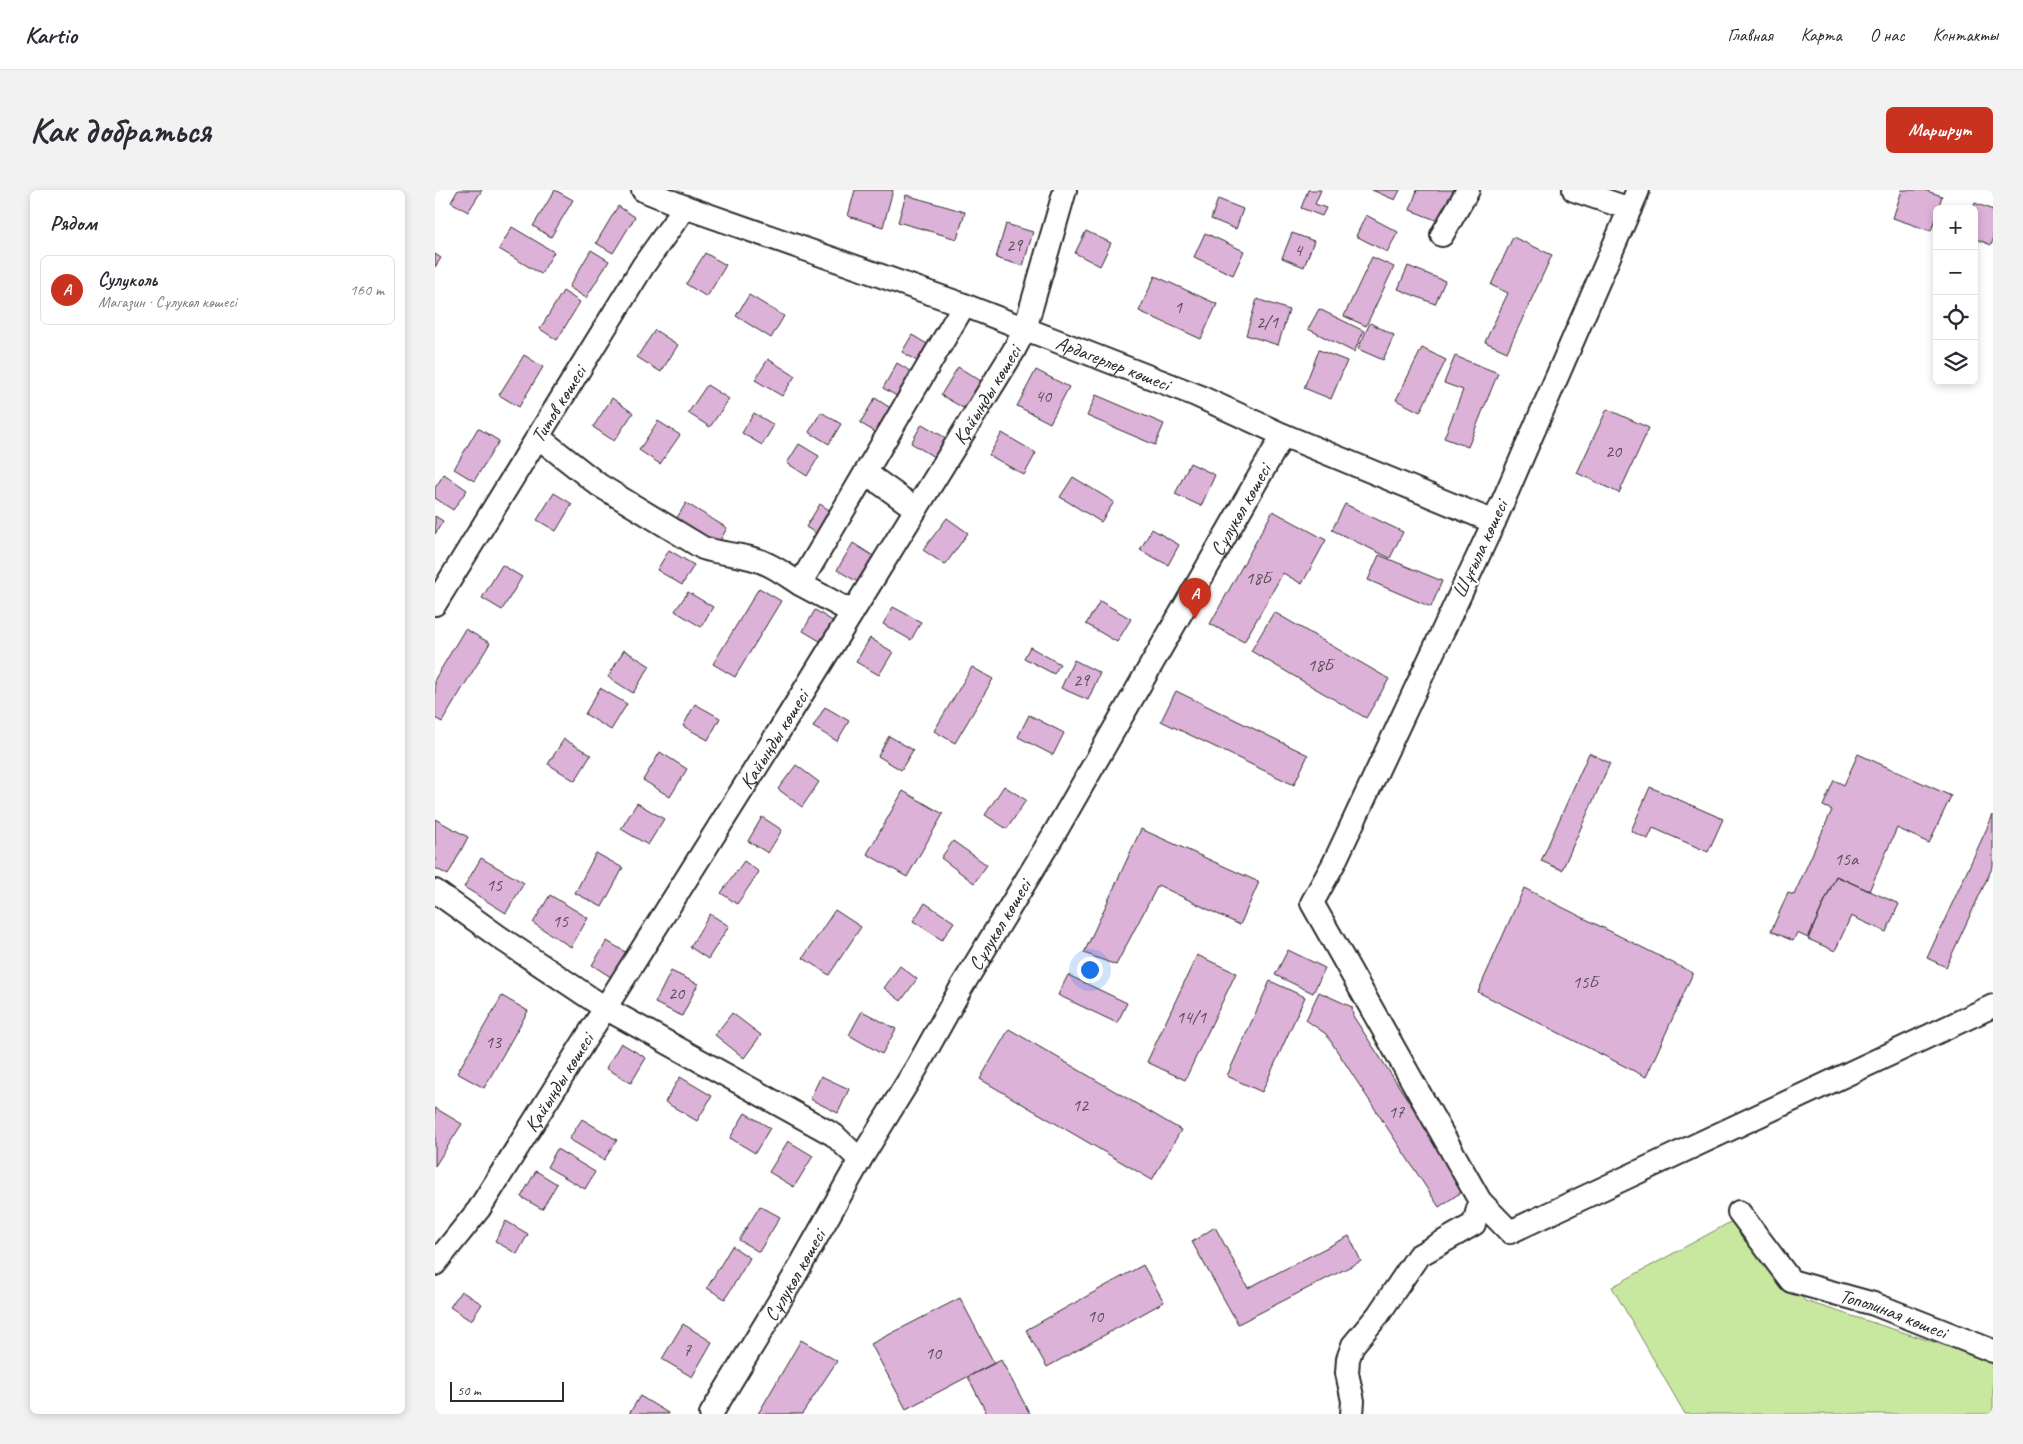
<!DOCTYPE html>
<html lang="ru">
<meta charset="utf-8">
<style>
:root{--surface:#fff;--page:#f2f2f3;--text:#2b2b33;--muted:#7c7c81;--line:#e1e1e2;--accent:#c8321e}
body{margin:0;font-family:Caveat,sans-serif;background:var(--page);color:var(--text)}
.controls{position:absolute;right:15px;top:15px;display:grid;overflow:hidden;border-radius:8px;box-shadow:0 2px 8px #0003}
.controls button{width:45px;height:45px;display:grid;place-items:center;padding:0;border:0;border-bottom:1px solid var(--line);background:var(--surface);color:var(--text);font:25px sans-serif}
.scale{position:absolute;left:15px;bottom:12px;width:114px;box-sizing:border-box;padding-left:5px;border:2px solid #2b2b2b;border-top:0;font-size:14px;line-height:18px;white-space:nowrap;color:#2b2b2b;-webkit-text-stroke:4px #fff;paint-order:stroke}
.you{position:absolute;left:654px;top:779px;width:18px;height:18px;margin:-12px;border:4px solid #fff;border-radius:50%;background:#1a73e8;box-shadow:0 0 0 8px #1a73e833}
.badge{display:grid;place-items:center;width:32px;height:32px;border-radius:50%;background:var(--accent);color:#fff;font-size:16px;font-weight:700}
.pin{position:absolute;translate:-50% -41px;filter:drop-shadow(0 1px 2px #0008)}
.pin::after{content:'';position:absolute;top:26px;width:18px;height:15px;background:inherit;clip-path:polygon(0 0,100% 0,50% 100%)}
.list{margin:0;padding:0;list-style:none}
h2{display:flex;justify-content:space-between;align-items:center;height:65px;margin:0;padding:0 20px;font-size:21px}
h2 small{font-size:16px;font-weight:400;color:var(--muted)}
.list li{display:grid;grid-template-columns:32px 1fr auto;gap:15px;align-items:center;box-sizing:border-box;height:70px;margin:0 10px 10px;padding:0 10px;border:1px solid var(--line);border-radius:8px}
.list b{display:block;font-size:19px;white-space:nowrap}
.list p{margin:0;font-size:16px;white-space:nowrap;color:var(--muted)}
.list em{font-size:16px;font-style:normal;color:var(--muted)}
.icon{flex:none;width:28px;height:28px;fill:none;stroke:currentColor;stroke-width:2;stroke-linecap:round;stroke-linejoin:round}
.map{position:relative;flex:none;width:1558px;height:1224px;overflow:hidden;border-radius:8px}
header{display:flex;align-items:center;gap:30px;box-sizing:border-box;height:70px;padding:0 25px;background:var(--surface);border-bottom:1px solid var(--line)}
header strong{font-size:24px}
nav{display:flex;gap:28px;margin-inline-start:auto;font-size:18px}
.intro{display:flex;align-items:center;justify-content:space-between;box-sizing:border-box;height:120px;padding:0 30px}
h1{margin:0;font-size:35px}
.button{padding:12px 22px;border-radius:8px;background:var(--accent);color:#fff;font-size:18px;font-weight:700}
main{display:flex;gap:30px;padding:0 30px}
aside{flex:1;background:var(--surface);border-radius:8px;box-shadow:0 2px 8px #0003}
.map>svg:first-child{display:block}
.green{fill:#c8e8a0;stroke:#7a8a66}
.building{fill:#ddb2d8;stroke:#2b2b2b}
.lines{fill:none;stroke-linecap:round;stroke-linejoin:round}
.minor-casing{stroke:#2b2b2b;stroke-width:26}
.minor{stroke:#fff;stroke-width:22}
.labels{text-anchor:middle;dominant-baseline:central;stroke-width:4.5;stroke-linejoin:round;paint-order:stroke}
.number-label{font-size:18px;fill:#584d56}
.street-label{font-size:20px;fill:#2b2b2b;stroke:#fff}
</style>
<header>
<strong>Kartio</strong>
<nav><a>Главная</a><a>Карта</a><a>О нас</a><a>Контакты</a></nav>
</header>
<div class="intro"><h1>Как добраться</h1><a class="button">Маршрут</a></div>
<main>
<aside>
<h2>Рядом<small></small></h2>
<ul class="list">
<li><span class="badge">A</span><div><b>Сулуколь</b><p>Магазин · Сұлукөл көшесі</p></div><em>160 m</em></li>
</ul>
</aside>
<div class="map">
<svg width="1558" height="1224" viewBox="0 0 1558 1224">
<rect width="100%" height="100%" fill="#fff"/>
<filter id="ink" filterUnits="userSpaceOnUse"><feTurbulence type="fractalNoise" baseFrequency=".02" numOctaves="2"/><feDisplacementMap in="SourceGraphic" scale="10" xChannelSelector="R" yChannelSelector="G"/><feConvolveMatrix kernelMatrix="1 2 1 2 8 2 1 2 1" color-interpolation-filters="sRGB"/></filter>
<g filter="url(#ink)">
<!-- green -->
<path class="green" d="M1301,1029L1370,1111L1558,1171V1224H1250L1177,1097Z"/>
<!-- building -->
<path class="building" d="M23,0H47L33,22L16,12Z
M120,0L138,10L116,47L98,36Z
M420,0H458L448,37L413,26Z
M873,0H886L880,14L891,18L887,26L866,18Z
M937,0H965L960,10Z
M982,0H1020L1006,32L975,20Z
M1467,0H1489L1507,6L1496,41L1458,28Z
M471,5L530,22L522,49L463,32Z
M783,9L808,19L801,39L776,29Z
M1540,13L1558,20V50L1556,55L1539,48V19H1538Z
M183,16L200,27L178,63L161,53Z
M931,25L963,42L952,62L921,46Z
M571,34L598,42L588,76L561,68Z
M77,37L119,62L106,84L64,59Z
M651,41L676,53L665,76L640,63Z
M770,43L809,61L798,85L759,67Z
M857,43L879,51L869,77L847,68Z
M1078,47L1117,65L1072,162L1050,152L1073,103L1056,95Z
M156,60L174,71L151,108L134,97Z
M270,63L291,75L272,107L251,94Z
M0,64L6,68L0,77Z
M937,67L959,77L931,136L909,126Z
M973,76L1010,91L1000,114L963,99Z
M720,86L782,114L766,149L704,121Z
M128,101L145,112L122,150L105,139Z
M314,105L349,126L336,148L301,126Z
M822,109L854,120L843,155L811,145Z
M884,119L929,141L919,162L873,139Z
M935,133L959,145L948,170L923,159Z
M220,140L243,155L226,182L202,167Z
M477,145L497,157L487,174L467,162Z
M987,158L1011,170L985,222L961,210Z
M884,160L912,171L896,209L869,198Z
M89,165L108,177L84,217L64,205Z
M1020,166L1063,183L1033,257L1009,248L1028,200L1009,193Z
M333,169L360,186L347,206L320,190Z
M462,173L480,184L465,208L448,198Z
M523,177L546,191L530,219L506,205Z
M601,180L634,197L615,233L582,216Z
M272,195L294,209L275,237L253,223Z
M661,205L729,234L720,255L652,226Z
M177,208L198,223L179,251L158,237Z
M440,208L457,219L442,243L425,233Z
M1172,219L1214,238L1184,303L1142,283Z
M386,222L406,234L394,254L374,242Z
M319,223L339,235L327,255L307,243Z
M223,231L245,245L225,274L204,260Z
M487,234L511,248L499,267L476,253Z
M43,238L64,251L39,291L19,279Z
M567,243L601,263L589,285L554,265Z
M364,254L384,266L372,286L352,273Z
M755,273L780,285L766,316L740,304Z
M9,284L32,300L18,320L0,308V298Z
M638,287L679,312L666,332L625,307Z
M119,303L137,314L121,341L102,330Z
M251,313L292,338L282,356L240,331Z
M385,314L402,325L389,348L371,337Z
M910,314L968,342L955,368L897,340Z
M838,321L891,350L867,394L848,383L809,452L775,434Z
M0,326L8,331L0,344Z
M512,328L533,343L510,375L488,360Z
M717,339L744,355L733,375L705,360Z
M418,353L443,369L428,395L402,380Z
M234,360L259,375L247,395L222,380Z
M944,365L1007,391L996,417L933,390Z
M67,375L87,387L67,420L47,408Z
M324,398L346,411L300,487L278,474Z
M253,402L278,417L266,437L240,421Z
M665,411L696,429L682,452L651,434Z
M458,417L486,432L476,450L448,434Z
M380,420L407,437L395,457L368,441Z
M839,422L954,489L931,528L816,461Z
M30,439L55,453L7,532L0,528V489Z
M435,448L458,462L444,485L421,472Z
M595,457L625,474L619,484L589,468Z
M189,460L215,476L198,503L173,487Z
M639,470L665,483L653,510L626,498Z
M537,477L558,489L520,553L499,541Z
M165,498L192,514L176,540L150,524Z
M741,501L873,565L859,595L726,531Z
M260,514L285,528L273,550L248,536Z
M390,517L414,531L402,551L378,537Z
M594,525L629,543L618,565L583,547Z
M454,546L478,560L466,580L443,566Z
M129,549L156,565L140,591L113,574Z
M225,562L252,579L235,607L208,590Z
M1154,563L1175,573L1127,680L1106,671Z
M1423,564L1516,606L1494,653L1462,638L1434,701L1401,686L1373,748L1362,743L1358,751L1336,741L1353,703L1359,705L1397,620L1388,616L1399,590L1409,595Z
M361,575L384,592L367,617L343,599Z
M569,596L591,610L572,639L550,625Z
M1215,597L1288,629L1273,662L1218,638L1213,649L1196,641Z
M468,601L508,624L472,687L432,664Z
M202,613L229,629L213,655L186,639Z
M1558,625V676L1511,777L1492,768Z
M327,627L347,640L333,663L313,651Z
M0,629L33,647L13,685L0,678Z
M706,639L824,692L805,735L723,695L681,775L649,763Z
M518,651L552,675L539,693L506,668Z
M161,663L188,678L167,717L140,703Z
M46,668L89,693L71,723L29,697Z
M309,671L324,682L302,714L286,703Z
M1401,686L1464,714L1451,742L1416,726L1400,761L1373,749Z
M1089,698L1258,783L1211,887L1043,802Z
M115,705L153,728L136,757L98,733Z
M490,713L519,732L507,750L478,731Z
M400,720L426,737L394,785L368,768Z
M275,724L294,736L273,769L255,757Z
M172,751L197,766L182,791L157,775Z
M853,760L890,778L878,803L840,785Z
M762,765L801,783L750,890L712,872Z
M465,776L482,789L466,811L449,798Z
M236,781L263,794L247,826L220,813Z
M633,785L692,813L682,833L623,805Z
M835,791L870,807L827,902L792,886Z
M884,802L917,817L918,826L1031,999L1004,1017L891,844L871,830Z
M67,806L93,821L49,898L22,883Z
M427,821L461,839L447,864L414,845Z
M297,823L326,845L309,868L280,845Z
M574,839L746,940L717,990L545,889Z
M186,853L211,868L196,893L171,878Z
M386,886L414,899L403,923L375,909Z
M245,887L277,906L262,931L230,912Z
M0,918L27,934L0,976Z
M310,923L335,938L320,963L295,948Z
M147,929L182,950L169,970L134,949Z
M353,951L378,966L359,997L334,982Z
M122,959L160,982L150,999L112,977Z
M101,981L122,994L107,1019L86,1007Z
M325,1016L345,1027L324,1062L304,1050Z
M71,1031L93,1044L82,1064L60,1051Z
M780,1037L813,1098L914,1046L926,1071L803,1134L757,1052Z
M297,1056L315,1068L290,1109L272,1098Z
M708,1075L729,1112L612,1177L591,1140Z
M26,1101L47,1114L36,1131L15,1117Z
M525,1108L559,1173L471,1219L436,1154Z
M248,1134L277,1152L257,1187L227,1169Z
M366,1150L402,1171L367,1224H323Z
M566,1170L595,1224H552L533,1187Z
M205,1206L233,1223V1224H194Z"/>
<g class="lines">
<!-- minor casing -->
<g class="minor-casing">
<g id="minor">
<path id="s1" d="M208,0L250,17L529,115L761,205L848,245L1059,332"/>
<path d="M1139,0L1195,19"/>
<path d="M1203,0L1059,332L899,673L877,713L1045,1011L1075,1042L1558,816"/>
<path d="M1007,45L1033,0"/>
<path d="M103,247L164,295L268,358C289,365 312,364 332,374C343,379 354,387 365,394"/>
<path d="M431,283L481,319"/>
<path id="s2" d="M0,414L208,76L250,17"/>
<path d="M417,422L365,394L529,115"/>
<path d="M0,701L64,747L170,818L399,945L425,970"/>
<path id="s3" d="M1304,1022L1356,1091L1439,1114L1558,1161"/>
<path id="s4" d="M0,1074L44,1019L351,530L578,162L590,139L630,0"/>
<path id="s5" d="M276,1224L359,1087L425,970L482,877L526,798L618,646L848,245"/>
<path d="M917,1224L918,1211L912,1183L913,1169L918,1155L943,1125L983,1066L1039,1034L1045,1011"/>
</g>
</g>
<!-- minor -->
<use href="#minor" class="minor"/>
</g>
</g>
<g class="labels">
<!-- number labels -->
<g class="number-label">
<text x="579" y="55">29</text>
<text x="863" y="60">4</text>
<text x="743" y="117">1</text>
<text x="832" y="132">2/1</text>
<text x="608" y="206">40</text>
<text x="1178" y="261">20</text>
<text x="823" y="388">18Б</text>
<text x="885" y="475">18Б</text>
<text x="646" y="490">29</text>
<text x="1411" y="669">15а</text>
<text x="59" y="695">15</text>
<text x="125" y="731">15</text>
<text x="1150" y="792">15Б</text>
<text x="241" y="803">20</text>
<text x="756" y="827">14/1</text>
<text x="58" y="852">13</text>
<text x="645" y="915">12</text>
<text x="961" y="922">17</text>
<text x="660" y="1126">10</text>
<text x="252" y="1160">7</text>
<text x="498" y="1163">10</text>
</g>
<!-- street labels -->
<g class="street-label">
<text stroke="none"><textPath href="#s1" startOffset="501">Ардагерлер көшесі</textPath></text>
<text stroke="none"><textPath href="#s4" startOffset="1030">Қайыңды көшесі</textPath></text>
<text stroke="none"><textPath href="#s2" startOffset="235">Титов көшесі</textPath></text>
<text stroke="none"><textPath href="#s5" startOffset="1048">Сұлукөл көшесі</textPath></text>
<text transform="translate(1045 359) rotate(-65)">Шұғыла көшесі</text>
<text stroke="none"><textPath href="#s4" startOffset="625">Қайыңды көшесі</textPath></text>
<text stroke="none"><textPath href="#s5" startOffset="568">Сұлукөл көшесі</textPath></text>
<text stroke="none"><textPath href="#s4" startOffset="220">Қайыңды көшесі</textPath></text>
<text stroke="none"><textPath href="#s5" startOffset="162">Сұлукөл көшесі</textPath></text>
<text stroke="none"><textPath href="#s3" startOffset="194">Тополиная көшесі</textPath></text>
</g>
</g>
</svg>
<div class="controls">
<button>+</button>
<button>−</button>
<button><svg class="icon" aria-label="locate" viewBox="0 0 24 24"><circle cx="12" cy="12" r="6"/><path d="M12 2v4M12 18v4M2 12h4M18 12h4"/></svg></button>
<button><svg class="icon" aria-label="layers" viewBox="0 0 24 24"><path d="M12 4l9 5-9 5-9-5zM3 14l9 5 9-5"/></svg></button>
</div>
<div class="scale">50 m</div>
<div class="you"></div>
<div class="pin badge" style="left:760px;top:429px">A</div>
</div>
</main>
